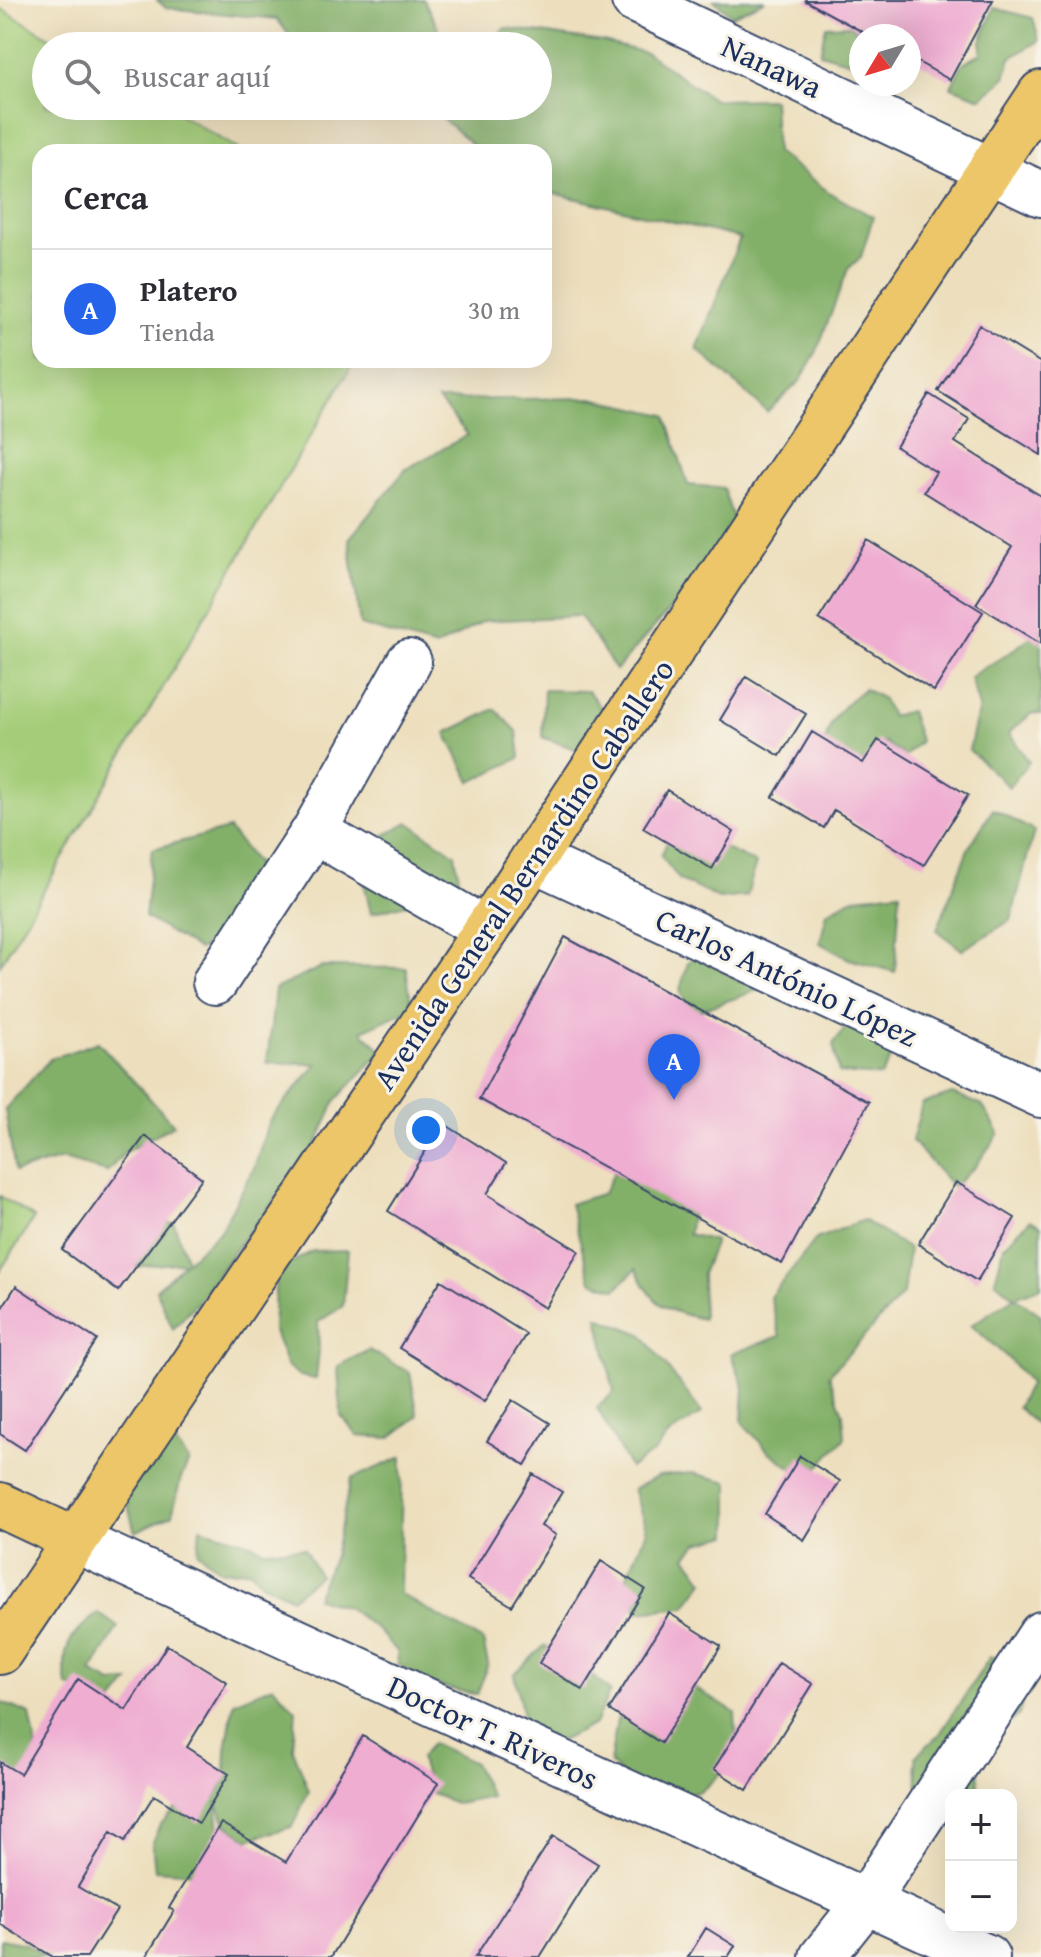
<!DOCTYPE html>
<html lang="es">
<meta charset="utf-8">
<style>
:root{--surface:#fff;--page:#f2f2f3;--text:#2b2b33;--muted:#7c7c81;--line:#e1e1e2;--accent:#2563eb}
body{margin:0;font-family:"Gentium Book Plus",serif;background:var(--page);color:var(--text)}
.controls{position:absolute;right:24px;bottom:24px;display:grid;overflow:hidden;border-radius:16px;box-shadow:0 8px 32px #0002}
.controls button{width:72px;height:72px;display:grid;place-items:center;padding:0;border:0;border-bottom:2px solid var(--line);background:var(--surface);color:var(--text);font:40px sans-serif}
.compass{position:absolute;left:849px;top:24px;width:72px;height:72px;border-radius:50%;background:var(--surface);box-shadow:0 8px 32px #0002;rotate:232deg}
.you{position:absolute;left:426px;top:1130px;width:28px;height:28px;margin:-20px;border:6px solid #fff;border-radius:50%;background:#1a73e8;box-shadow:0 0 0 12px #1a73e833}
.badge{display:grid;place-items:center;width:52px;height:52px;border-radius:50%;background:var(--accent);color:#fff;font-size:26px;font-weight:700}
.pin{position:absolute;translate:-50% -66px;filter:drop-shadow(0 2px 4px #0008)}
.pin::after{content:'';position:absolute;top:42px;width:28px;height:24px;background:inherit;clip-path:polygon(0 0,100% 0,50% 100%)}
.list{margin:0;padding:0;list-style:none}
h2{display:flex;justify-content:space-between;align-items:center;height:104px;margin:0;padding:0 32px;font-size:34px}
h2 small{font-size:26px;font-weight:400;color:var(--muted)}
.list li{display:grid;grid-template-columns:52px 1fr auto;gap:24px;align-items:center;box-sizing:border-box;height:120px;padding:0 32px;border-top:2px solid var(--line)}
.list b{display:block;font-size:30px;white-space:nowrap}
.list p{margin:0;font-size:26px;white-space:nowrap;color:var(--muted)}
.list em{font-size:26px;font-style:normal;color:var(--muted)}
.icon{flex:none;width:44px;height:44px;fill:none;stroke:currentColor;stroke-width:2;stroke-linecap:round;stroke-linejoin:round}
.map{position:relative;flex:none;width:1041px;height:1957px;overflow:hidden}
.search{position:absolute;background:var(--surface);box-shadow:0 8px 32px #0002;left:32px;top:32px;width:520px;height:88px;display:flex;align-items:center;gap:20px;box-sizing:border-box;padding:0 28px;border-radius:44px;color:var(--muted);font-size:30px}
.panel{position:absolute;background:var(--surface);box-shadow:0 8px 32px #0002;left:32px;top:144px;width:520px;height:224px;border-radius:24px}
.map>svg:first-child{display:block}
.green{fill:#a4cd79;stroke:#607e6c;stroke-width:2}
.forest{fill:#83b069;stroke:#4f7064;stroke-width:2}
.building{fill:#efadd2}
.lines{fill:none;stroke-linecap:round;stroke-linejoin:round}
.minor-casing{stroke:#3a496c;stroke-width:48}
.major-casing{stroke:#3a496c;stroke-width:48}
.minor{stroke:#fff;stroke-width:44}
.major{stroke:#ecc669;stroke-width:44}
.labels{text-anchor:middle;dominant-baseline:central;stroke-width:6;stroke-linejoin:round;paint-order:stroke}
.street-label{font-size:32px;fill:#1b2f5e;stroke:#f7f3e8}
</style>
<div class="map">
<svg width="1041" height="1957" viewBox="0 0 1041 1957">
<rect width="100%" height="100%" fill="#f7f3e8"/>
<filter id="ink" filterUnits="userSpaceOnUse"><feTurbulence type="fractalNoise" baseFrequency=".0125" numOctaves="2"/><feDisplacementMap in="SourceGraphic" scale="16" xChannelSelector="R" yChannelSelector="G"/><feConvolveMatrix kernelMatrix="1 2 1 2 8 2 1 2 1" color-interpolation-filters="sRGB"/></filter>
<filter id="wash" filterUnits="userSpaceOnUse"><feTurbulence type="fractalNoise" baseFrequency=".006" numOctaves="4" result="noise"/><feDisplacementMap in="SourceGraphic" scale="32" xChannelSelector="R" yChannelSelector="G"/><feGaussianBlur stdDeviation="1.8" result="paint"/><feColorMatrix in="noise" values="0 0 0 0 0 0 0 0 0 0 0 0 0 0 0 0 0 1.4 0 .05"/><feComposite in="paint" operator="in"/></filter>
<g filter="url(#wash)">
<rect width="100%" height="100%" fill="#eddfbd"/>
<!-- green -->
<path class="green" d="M0,8L65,46H46V106H166L243,152H40V360H355L0,965Z
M0,1196L34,1218L0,1271Z"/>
<!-- forest -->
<path class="forest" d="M157,0H424L447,46H297L277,19L166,8Z
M714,0H762L764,1L732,16Z
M994,8L1033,18L1039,41L1011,58L1005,78L981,98L951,87L963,63L981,54V41Z
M850,25L864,36H861V65L820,53L826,26Z
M506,28L603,42L647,53L714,100L773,99L776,152L830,193L873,217L861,257L848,269L816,353L800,381L767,412L697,349L740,238L544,191V152H481L434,111L393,106H538V46H482Z
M592,398L666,415L688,485L723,488L738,533L616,670L580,616L484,621L436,647L360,625L349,539L406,469L468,435L438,400Z
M1041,629V714L1032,713L1009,733L1029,762L1009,787L969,750L979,707L970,677L1012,651Z
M864,689L883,699L891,716L910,711L920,741L905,756L884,742L877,755L854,765L822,753C830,718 836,711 864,689Z
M544,690L588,691L613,723L578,750L542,737Z
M495,709L517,731L520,758L471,782L446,733Z
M993,809L1034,831L1011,920L962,950L937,930L968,849Z
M408,822L455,854L461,890L371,913L357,851Z
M229,829L268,878L248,923L199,950L145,917L152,849Z
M672,831L702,838L756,863L747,896L719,899L680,880L661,856Z
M900,892L895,972L849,959L820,943L827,912L855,897Z
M723,938L756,944L761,989L690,1014L680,990L688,962Z
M322,967L406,968L412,1008L362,1031L382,1051L336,1100L313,1152L239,1244L203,1296L173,1329L156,1290L185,1262L122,1268L143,1223H174L187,1261L220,1231L254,1168L269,1121L317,1064L267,1063L275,989Z
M852,1019L900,1042L881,1076L839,1073L833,1044Z
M98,1042L174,1125L125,1152L107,1172L63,1159L15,1172L5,1109L50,1059Z
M952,1094L982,1105L999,1133L975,1167L953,1187L912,1141L922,1104Z
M614,1172L693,1207L688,1234L715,1241L702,1274L703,1319C664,1310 654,1307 636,1269L616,1289L591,1281L570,1204L604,1193Z
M863,1220L909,1249L903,1294L829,1375L843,1414L845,1438L818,1467L793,1469L768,1451L742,1422L744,1388L731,1354L780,1336L770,1297L816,1239Z
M1030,1220L1041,1226V1287L1015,1297L1041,1315V1429L1017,1407L1030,1383L1007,1357L971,1325L1014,1297L995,1281L1004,1246Z
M348,1250L343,1306L318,1322L319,1350L316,1379L300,1376L287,1366L273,1329L276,1271L313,1251Z
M598,1317L642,1334L702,1413L671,1433L653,1453L630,1468L597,1408L614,1392Z
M369,1350L410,1373L418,1416L390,1438L358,1436L341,1416L338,1366Z
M170,1436L189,1461L181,1478L172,1515L135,1532L125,1495Z
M402,1457L400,1594L483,1641L488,1664L477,1695L430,1684L398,1664L397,1651L374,1627L348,1608L316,1598L334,1556L351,1479Z
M692,1473L729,1482V1535L698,1543L686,1556L704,1581L685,1607L638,1612L622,1587L647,1531L633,1489L658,1476Z
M200,1528L245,1541L264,1550L304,1548L319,1575L292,1598L261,1583L250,1570L221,1571L198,1552Z
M98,1613L118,1627L91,1672L112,1683L129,1682L109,1707L98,1692L67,1686C60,1647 69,1637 98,1613Z
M544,1646L569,1656L610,1691L595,1724L550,1746L525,1726L514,1674Z
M990,1657L1013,1658L1029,1677L1019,1715L991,1738L979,1756L978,1787C955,1801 941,1792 917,1785L916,1756L939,1735Z
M686,1682L735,1713L737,1759L700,1792L643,1800L610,1763L617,1720L642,1691Z
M273,1686L296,1710L293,1749L309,1791L292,1827L248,1839L225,1824L216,1801L220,1842L198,1873L155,1870L152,1842L160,1825L186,1798L215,1797L225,1780L226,1749L234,1702Z
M0,1702L30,1714L36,1746L30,1775L0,1778Z
M432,1743L474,1763L491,1797L458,1804L432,1794L420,1758Z
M0,1939L26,1944L47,1957H0Z"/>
<g id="blocks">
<!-- building -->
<path class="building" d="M804,0H993L950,80L909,57V36H870Z
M979,325L1041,363V455L938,391Z
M929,394L969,419L955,442L1041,496V644L976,604L1012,547L924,492L936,472L896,447Z
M868,540L983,612L934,691L819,619Z
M746,677L806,714L780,756L720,720Z
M812,732L863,763L878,740L968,795L924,865L834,810L824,828L773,797Z
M667,790L734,832L712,869L643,828Z
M565,937L869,1102L782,1264L479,1099Z
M443,1123L506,1163L487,1194L579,1251L545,1308L388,1211Z
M145,1136L202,1178L118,1291L62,1250Z
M956,1182L1015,1218L977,1281L918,1244Z
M441,1280L526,1334L485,1401L399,1348Z
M16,1286L97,1340L25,1450L0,1434V1311Z
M513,1400L550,1423L525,1465L487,1441Z
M800,1456L840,1481L804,1540L765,1514Z
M533,1474L562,1492L541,1526L556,1535L512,1606L468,1579Z
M601,1561L645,1589L583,1690L539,1663Z
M669,1613L721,1646L661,1743L609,1710Z
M167,1645L227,1682L187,1747L229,1774L199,1823L154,1795L125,1841L111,1832L78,1887L117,1910L87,1957H53L0,1924V1762L20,1774L78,1679L126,1710Z
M779,1663L813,1684L747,1790L714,1769Z
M363,1736L438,1783L331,1957H146L174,1911L169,1908L221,1823L286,1862Z
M553,1836L598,1864L540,1957H475Z
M706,1928L735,1946L728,1957H688Z"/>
</g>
</g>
<g filter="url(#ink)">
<use href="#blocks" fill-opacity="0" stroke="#3a496c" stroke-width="2"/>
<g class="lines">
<!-- minor casing -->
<g class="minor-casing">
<path id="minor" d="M634,0L1041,194
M314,831L486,930
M533,859L1041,1095
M215,982L314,831L409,662
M75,1540L987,1957
M822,1957L865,1903L1041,1634"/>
</g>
<!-- major casing -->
<g class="major-casing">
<path id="major" d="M0,1505L75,1540
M0,1652L486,930L1041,93"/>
</g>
<!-- minor -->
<use href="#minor" class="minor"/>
<!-- major -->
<use href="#major" class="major"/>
</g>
</g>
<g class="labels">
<!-- street labels -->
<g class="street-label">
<text transform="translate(772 66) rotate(25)">Nanawa</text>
<text transform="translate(523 874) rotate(-56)">Avenida General Bernardino Caballero</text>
<text transform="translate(787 977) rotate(25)">Carlos António López</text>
<text transform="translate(493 1732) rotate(25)">Doctor T. Riveros</text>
</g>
</g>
</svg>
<div class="controls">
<button>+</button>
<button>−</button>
</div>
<svg class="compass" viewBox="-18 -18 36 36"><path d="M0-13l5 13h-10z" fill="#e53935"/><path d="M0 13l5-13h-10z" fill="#7c7c81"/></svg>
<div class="you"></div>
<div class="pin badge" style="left:674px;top:1100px">A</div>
<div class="search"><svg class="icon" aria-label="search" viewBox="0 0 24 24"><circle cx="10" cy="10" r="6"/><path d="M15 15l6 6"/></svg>Buscar aquí</div>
<section class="panel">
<h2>Cerca<small></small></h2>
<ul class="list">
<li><span class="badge">A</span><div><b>Platero</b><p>Tienda</p></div><em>30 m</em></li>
</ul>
</section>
</div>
